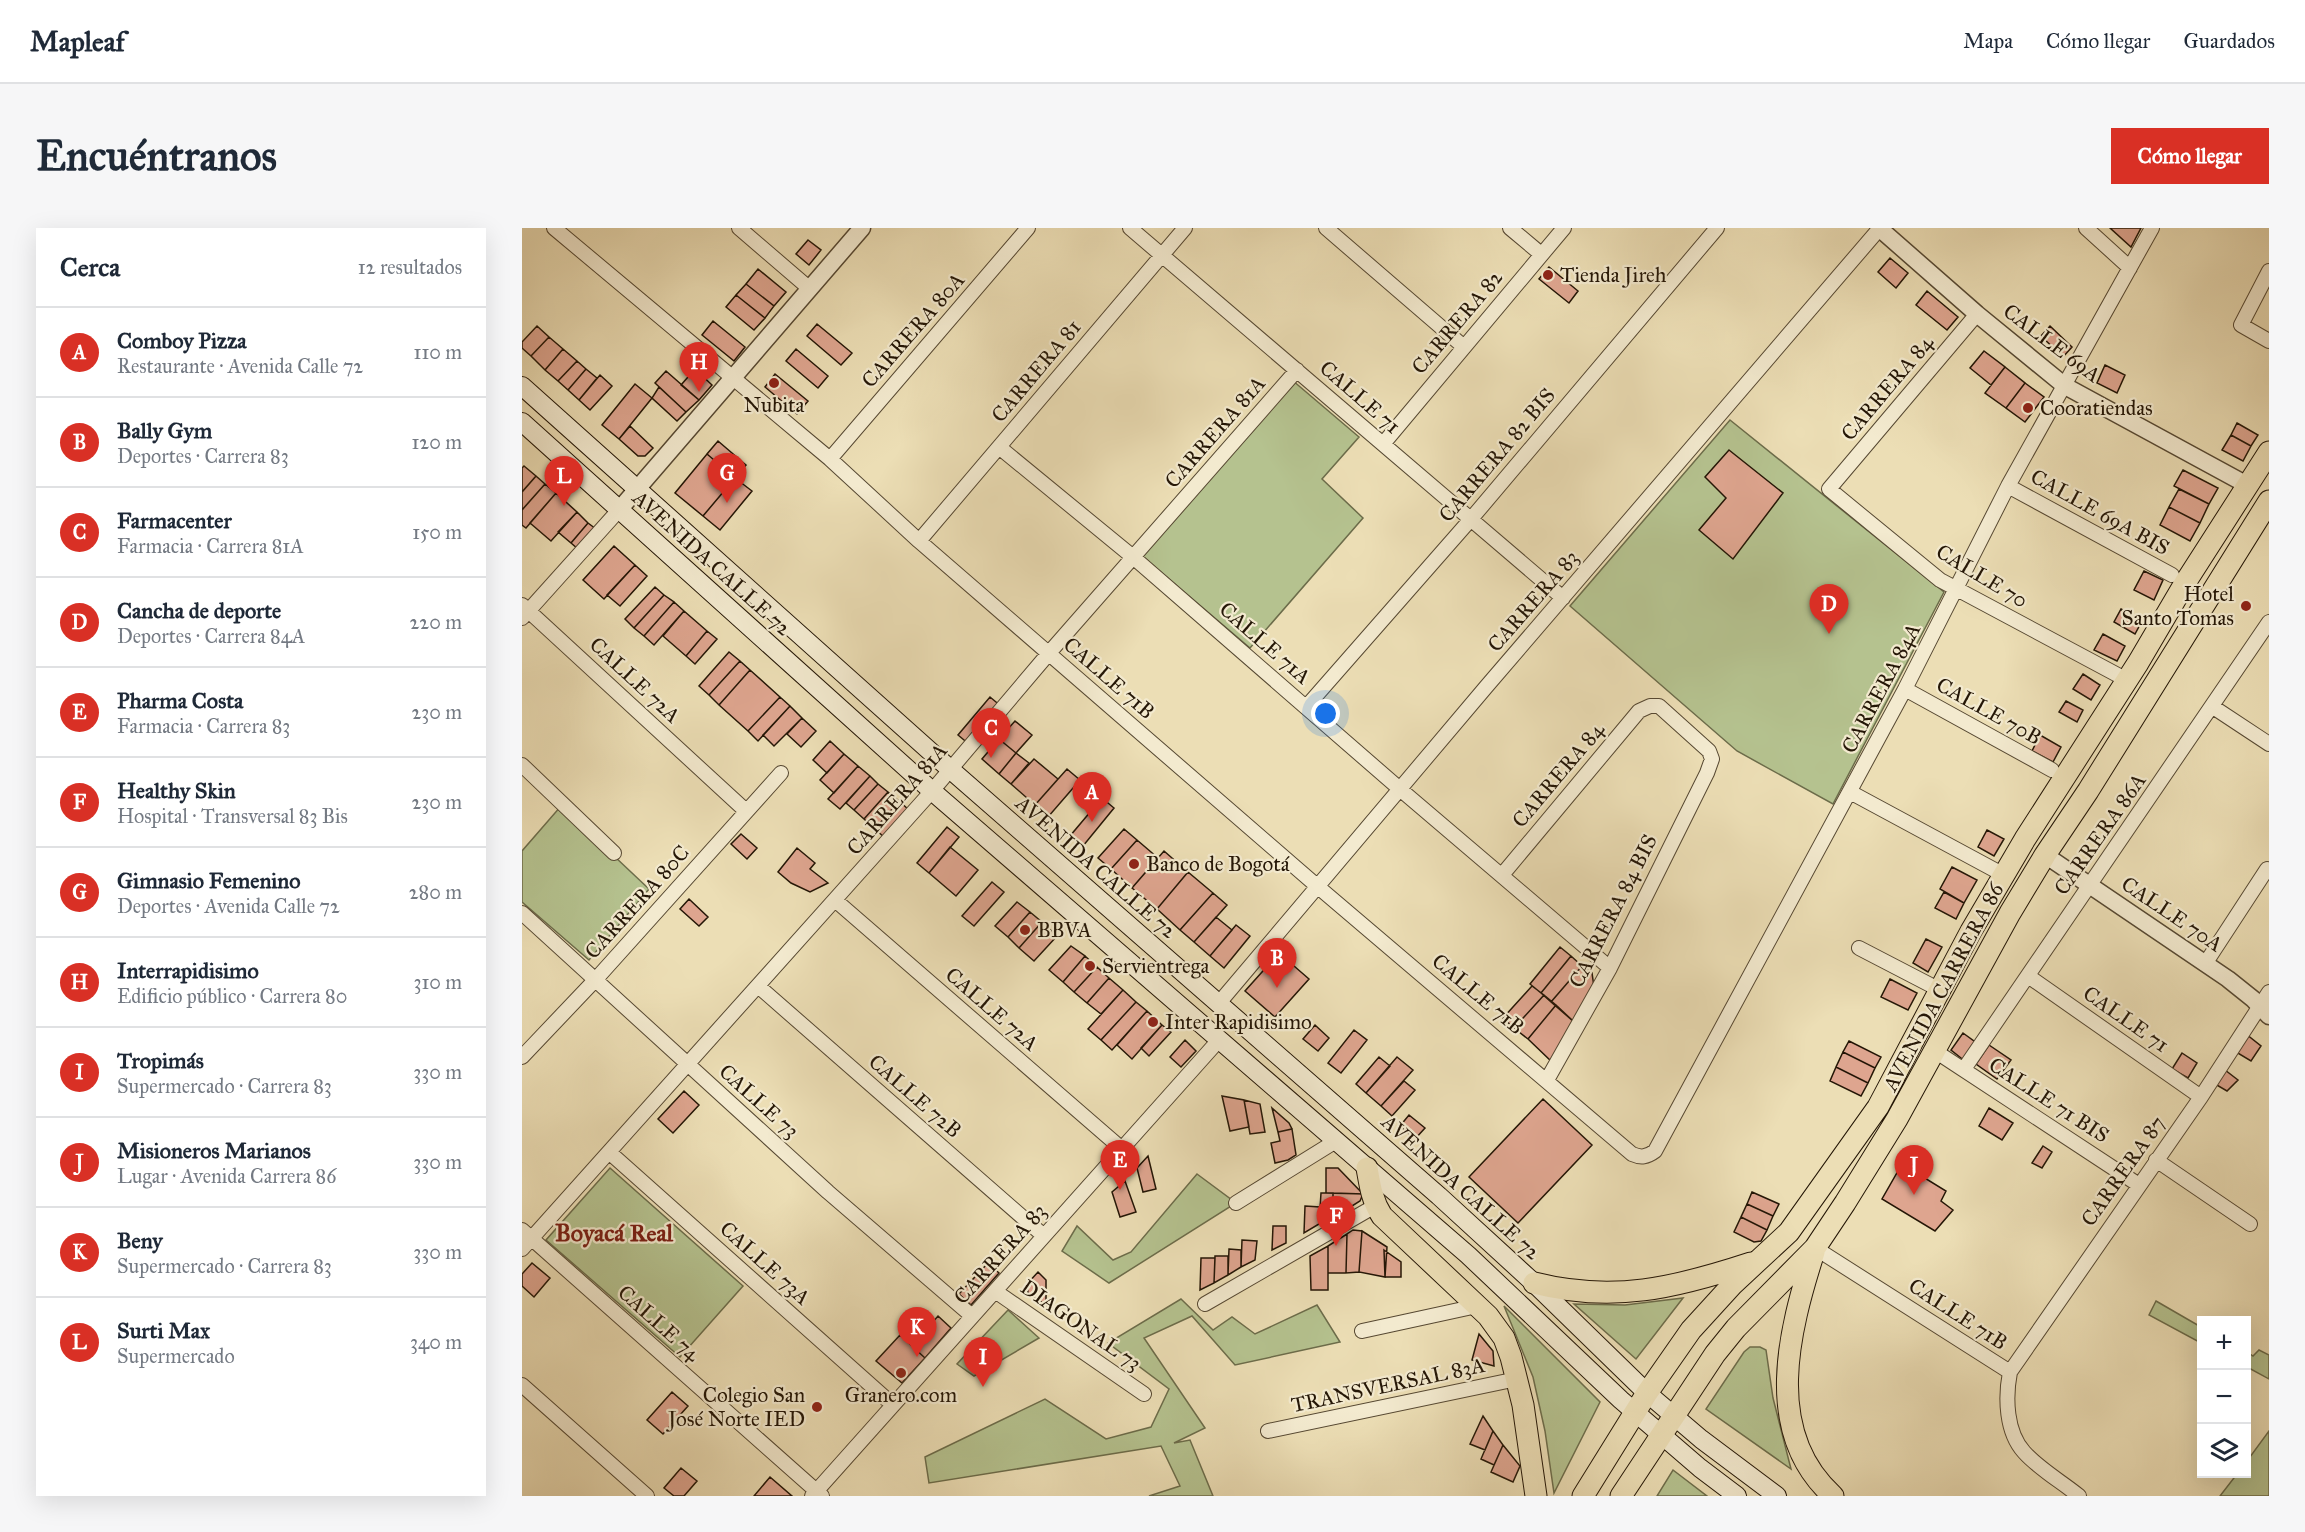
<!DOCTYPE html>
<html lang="es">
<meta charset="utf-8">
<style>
:root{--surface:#fff;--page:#f6f6f7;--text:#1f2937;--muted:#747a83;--line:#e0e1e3;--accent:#d93025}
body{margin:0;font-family:"IM FELL Great Primer",serif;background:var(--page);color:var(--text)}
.controls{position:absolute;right:18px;bottom:18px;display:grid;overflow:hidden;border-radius:0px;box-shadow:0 6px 24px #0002}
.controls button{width:54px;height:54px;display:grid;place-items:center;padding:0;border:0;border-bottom:2px solid var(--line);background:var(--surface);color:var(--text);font:30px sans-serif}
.you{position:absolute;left:804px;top:486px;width:21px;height:21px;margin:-15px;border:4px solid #fff;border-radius:50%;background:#1a73e8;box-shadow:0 0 0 9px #1a73e833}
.badge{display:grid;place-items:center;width:39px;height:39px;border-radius:50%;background:var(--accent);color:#fff;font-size:20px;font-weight:700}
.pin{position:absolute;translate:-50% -50px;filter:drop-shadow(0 2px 3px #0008)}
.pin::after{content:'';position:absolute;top:32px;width:21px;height:18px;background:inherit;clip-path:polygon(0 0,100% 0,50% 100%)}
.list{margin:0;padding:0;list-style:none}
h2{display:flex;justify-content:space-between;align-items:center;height:78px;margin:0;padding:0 24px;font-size:26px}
h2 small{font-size:20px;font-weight:400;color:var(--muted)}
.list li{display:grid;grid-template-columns:39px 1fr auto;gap:18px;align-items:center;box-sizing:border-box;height:90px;padding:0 24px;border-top:2px solid var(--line)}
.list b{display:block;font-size:22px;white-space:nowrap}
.list p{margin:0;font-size:20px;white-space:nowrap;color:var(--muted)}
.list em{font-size:20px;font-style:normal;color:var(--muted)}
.icon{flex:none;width:33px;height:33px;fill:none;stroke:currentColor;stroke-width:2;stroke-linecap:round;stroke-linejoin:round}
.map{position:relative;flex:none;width:1747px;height:1268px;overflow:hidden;border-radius:0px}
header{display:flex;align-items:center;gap:36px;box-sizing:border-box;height:84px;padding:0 30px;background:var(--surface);border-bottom:2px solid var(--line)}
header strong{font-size:28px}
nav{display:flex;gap:33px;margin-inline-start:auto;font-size:21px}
.intro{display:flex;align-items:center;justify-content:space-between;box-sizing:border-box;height:144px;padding:0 36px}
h1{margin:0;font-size:42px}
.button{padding:15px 27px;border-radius:0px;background:var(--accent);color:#fff;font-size:21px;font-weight:700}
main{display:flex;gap:36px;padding:0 36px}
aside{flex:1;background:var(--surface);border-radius:0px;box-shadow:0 6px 24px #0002}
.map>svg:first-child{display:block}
.green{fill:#b5c28f;stroke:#6c6c4a;stroke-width:1.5}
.building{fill:#dea58f;stroke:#241606;stroke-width:1.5}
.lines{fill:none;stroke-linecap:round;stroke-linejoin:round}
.minor-casing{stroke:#564832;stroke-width:16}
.tertiary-casing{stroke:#564832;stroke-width:19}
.secondary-casing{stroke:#241606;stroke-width:20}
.primary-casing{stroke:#241606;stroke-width:23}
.minor{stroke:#f3eacf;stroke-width:14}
.tertiary{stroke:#f3eacf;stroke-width:16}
.secondary{stroke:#f3eacf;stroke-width:18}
.primary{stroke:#ecdeb5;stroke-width:21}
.poi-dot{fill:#8f2418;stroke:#f3eacf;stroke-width:2}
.labels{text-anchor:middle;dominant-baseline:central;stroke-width:4.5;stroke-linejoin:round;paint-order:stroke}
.poi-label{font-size:21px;fill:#241606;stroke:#f3eacf;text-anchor:start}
.street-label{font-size:21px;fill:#241606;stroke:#f3eacf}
.quarter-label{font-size:24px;font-weight:bold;fill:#7a1f14;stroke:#f3eacf}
</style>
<header>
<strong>Mapleaf</strong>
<nav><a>Mapa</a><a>Cómo llegar</a><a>Guardados</a></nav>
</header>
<div class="intro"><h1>Encuéntranos</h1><a class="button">Cómo llegar</a></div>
<main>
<aside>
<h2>Cerca<small>12 resultados</small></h2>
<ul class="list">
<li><span class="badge">A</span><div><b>Comboy Pizza</b><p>Restaurante · Avenida Calle 72</p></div><em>110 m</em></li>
<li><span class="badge">B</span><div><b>Bally Gym</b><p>Deportes · Carrera 83</p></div><em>120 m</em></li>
<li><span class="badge">C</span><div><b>Farmacenter</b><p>Farmacia · Carrera 81A</p></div><em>150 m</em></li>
<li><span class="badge">D</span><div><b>Cancha de deporte</b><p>Deportes · Carrera 84A</p></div><em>220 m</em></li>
<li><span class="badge">E</span><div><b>Pharma Costa</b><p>Farmacia · Carrera 83</p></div><em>230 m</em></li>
<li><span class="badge">F</span><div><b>Healthy Skin</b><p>Hospital · Transversal 83 Bis</p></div><em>230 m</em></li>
<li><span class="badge">G</span><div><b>Gimnasio Femenino</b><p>Deportes · Avenida Calle 72</p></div><em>280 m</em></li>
<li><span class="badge">H</span><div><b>Interrapidisimo</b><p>Edificio público · Carrera 80</p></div><em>310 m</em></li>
<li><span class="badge">I</span><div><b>Tropimás</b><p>Supermercado · Carrera 83</p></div><em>330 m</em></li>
<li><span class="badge">J</span><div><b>Misioneros Marianos</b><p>Lugar · Avenida Carrera 86</p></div><em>330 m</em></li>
<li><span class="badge">K</span><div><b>Beny</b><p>Supermercado · Carrera 83</p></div><em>330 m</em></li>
<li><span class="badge">L</span><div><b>Surti Max</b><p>Supermercado</p></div><em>340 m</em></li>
</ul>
</aside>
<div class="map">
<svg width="1747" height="1268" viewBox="0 0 1747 1268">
<rect width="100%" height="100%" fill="#ecdeb5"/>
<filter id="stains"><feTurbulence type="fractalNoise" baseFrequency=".00333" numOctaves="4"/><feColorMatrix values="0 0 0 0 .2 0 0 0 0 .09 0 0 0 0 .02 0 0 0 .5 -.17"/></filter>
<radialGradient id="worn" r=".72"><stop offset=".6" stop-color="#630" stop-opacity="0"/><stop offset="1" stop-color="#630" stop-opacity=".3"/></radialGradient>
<!-- green -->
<path class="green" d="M770,152L837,209L800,251L841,290L728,420L620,328Z
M1208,192L1422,364L1311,576L1215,523L1048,378Z
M39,578L127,661L67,732L0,674V623Z
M88,940L221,1058L158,1129L24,1012Z
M675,946L714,975L587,1055L540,1023L555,998L591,1032L609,1024Z
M1161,1070L1114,1131L1052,1076L1103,1077Z
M659,1071L691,1102L710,1089L733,1106L795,1077L818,1114L713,1137L670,1088L622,1110L683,1200L652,1215L668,1212L691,1268H627L658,1258L639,1218L407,1255L403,1229L523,1171L584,1211L629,1199L647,1161L586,1115Z
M1634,1073L1679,1099V1115L1627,1087Z
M982,1078L1078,1174L1032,1265L1023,1203L1011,1149Z
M486,1082L517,1110L452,1148L435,1136Z
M1228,1119H1238L1244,1122L1251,1170L1269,1241L1184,1181L1222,1124Z
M1737,1122L1747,1127V1151L1725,1139V1124L1731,1128Z
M1747,1203V1268H1698L1715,1246H1724L1725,1233Z
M1151,1242L1185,1268H1135Z"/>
<!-- building -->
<path class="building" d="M1588,0H1619L1609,19Z
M286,12L299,22L287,37L274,26Z
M1368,30L1386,45L1374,60L1356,44Z
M1027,39L1056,63L1047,75L1017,51Z
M236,41L264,64L252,78L224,56Z
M224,56L252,78L243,90L214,67Z
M1405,63L1436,89L1425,102L1394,77Z
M214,67L243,90L232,102L204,79Z
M191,93L223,119L212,133L180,107Z
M295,96L330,125L319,137L285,108Z
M15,98L27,109L9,128L0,120V114Z
M1528,98L1550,119L1541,129L1519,108Z
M27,109L41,121L23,142L9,128Z
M41,121L55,133L36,153L23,142Z
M274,121L306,148L296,160L264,133Z
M1462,123L1483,139L1469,157L1448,140Z
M55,133L64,141L46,162L36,153Z
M1583,137L1603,147L1595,165L1575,155Z
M1483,139L1503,155L1484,180L1463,165Z
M64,141L75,150L57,172L46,162Z
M173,141L190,157L177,172L159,157Z
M144,143L177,172L164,184L133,155Z
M253,146L286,173L275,186L243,159Z
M78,147L90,158L68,182L57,172Z
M1503,155L1522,169L1503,194L1484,180Z
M113,156L130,170L97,211L80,197Z
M137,159L164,184L155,193L130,170Z
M1715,195L1736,207L1729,218L1709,207Z
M108,198L131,220L123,228H116L97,211Z
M1709,207L1729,218L1721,233L1700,222Z
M196,213L224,237L213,250L185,226Z
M1207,222L1261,265L1211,331L1177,302L1204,270L1183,249Z
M185,226L213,250L181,288L153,265Z
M2,238L14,248L0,264V240Z
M1661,242L1696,260L1687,276L1652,258Z
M14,248L23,256L0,282V264Z
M213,250L230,263L198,302L181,288Z
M23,256L34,265L4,300L0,297V282Z
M1657,261L1687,276L1678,295L1647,279Z
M34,265L55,284L29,313L8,295Z
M1647,279L1678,295L1668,313L1638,297Z
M55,284L66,295L49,315L36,304Z
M66,295L74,301L56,321L49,315Z
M92,318L113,337L82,371L61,352Z
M113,337L125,348L98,378L85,367Z
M1622,343L1641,352L1632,372L1612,362Z
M133,359L142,367L112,400L103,391Z
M142,367L152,374L122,408L112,400Z
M152,374L162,383L132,417L122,408Z
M1599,381L1620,393L1613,406L1592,394Z
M162,383L185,403L164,428L141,408Z
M185,403L195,411L173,436L164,428Z
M1581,406L1603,418L1595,433L1572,422Z
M207,424L218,433L187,467L177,458Z
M218,433L228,442L197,477L187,467Z
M228,442L258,469L226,503L197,477Z
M1561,446L1578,457L1569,472L1551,461Z
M258,469L268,478L236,513L226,503Z
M468,469L480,479L448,517L436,507Z
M1544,473L1561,482L1555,494L1537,484Z
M268,478L280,490L252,518L241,507Z
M280,490L294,503L279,519L265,506Z
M493,493L510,507L494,525L477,511Z
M1518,507L1539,519L1531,534L1510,523Z
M477,511L494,525L477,546L460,531Z
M308,513L322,526L305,545L291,532Z
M494,525L507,535L489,556L477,546Z
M322,526L336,538L312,565L298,552Z
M512,531L536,551L513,577L489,556Z
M336,538L348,548L318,581L306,571Z
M545,541L558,552L526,589L513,577Z
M348,548L356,556L332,582L324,575Z
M356,556L366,564L342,591L332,582Z
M366,564L377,573L353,601L342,591Z
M580,570L592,580L561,618L548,608Z
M377,573L387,582L363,610L353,601Z
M425,599L437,609L407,645L395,635Z
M602,601L615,612L589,641L576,630Z
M1465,602L1482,611L1472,628L1456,619Z
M219,606L235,620L225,631L209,616Z
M615,612L636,630L610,660L589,641Z
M428,619L456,642L434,668L407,645Z
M275,620L293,635L288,641L306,655L288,664L269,655L256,644Z
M642,623L666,644L635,681L610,660Z
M1430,639L1455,652L1442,675L1418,661Z
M666,644L691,665L658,702L635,681Z
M470,654L482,664L452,698L440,688Z
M1422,664L1442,675L1434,691L1413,680Z
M691,665L705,677L672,714L658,702Z
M167,671L186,689L177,698L158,681Z
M495,674L508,684L486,709L473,698Z
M508,684L520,694L497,720L486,709Z
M694,689L710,702L688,728L672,714Z
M520,694L535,708L512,733L497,720Z
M714,697L728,708L702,740L688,728Z
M1404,711L1420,719L1406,744L1391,735Z
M549,718L563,728L541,754L527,742Z
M1038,719L1049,728L1019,765L1008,756Z
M757,725L787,751L753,789L723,763Z
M563,728L575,739L552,764L541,754Z
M1049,728L1060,738L1029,774L1019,765Z
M1060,738L1070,745L1072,759L1051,793L1029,774Z
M575,739L587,750L565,775L552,764Z
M587,750L601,762L579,786L565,775Z
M1368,751L1395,765L1386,782L1359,769Z
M1010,758L1022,767L992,800L981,790Z
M601,762L614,774L579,812L566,801Z
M1022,767L1034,777L1006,811L992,800Z
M614,774L625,783L590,822L579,812Z
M1034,777L1051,793L1030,834L1006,811Z
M625,783L640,797L610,831L595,817Z
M640,797L649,804L627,828L619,820Z
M793,797L807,810L796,823L781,811Z
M832,802L845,812L819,845L806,835Z
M1441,805L1456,816L1444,834L1429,822Z
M1724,806L1739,818L1729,833L1714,824Z
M663,812L674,823L659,839L648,829Z
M1327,813L1359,829L1353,840L1321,824Z
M1467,817L1489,832L1475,851L1454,836Z
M1321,824L1353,840L1346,855L1314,839Z
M1660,825L1675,835L1666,850L1650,841Z
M857,829L868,838L844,865L834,856Z
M875,829L891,842L859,878L844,865Z
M1314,839L1346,855L1339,868L1308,853Z
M1703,842L1716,852L1705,863L1693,856Z
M882,853L893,862L870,888L859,878Z
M162,863L177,877L151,905L136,891Z
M700,868L722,872L727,899L708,903Z
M1021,871L1070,917L996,995L947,949Z
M722,872L738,876L743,904L728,906Z
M750,880L767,895L770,901L756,904Z
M1467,880L1491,895L1480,912L1457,898Z
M887,887L903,900L893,911L878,898Z
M770,901L774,927L766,932L753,935L749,915L758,913L756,904Z
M1521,918L1530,924L1520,940L1510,935Z
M626,928L634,961L621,964L615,940Z
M1380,936L1424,963L1419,973L1431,982L1413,1003L1360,971Z
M804,940H816L841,966L804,965Z
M603,953L614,984L598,989L590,964Z
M1230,964L1257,976L1251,988L1225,976Z
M799,965H811V990L797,996Z
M811,965L841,966L838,973L811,990Z
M1225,976L1251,988L1245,1002L1219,989Z
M783,978L798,979L797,996L782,1005Z
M1219,989L1245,1002L1239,1013L1232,1014L1212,1004Z
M751,998H764V1015L750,1022Z
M831,1002L840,1003L837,1044L824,1045L825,1006Z
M840,1003L865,1019L863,1049L837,1044Z
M825,1006L824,1045H806V1018Z
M720,1012L735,1013L733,1032L719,1039Z
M806,1018V1062H789L788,1028Z
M707,1021L719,1022V1039L706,1047Z
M862,1022L879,1034V1049H863Z
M693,1028H706V1047L692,1055Z
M679,1030H693L692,1055L678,1062Z
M10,1035L28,1050L12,1069L0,1058V1046Z
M466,1035L477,1045L449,1077L437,1066Z
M516,1044L524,1052V1077L506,1065L505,1056Z
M416,1088L429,1100L403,1130L390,1118Z
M957,1106L971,1123L972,1138L950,1132Z
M378,1107L403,1130L380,1155L354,1133Z
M150,1164L166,1178L141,1206L125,1192Z
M961,1188L971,1203L963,1222L948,1216Z
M971,1203L981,1217L972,1237L959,1231Z
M981,1217L998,1238L991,1254L969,1244Z
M159,1240L175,1253L162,1268H152L142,1260Z
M248,1249L270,1268H232Z"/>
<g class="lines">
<!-- minor casing -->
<g class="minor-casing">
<path id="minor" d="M32,0L308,231L397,313L795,658L1110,926C1119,930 1125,929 1133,923L1383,461L1486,258L1630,0
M217,0L288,61
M608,0L1041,370
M804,0L942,119
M988,0L1019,26
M1564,0L1608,40
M1747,43L1719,97L1747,113
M1455,86L1307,261L1418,352L1605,452
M861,216L1042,0
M477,219L611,329L879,562L1088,740
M308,231L506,0
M1486,258L1650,347
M397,313L663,0
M0,377L224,583
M0,390L97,282
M1383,461L1530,542
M785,478L949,291L1195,0
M1691,479L1747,516
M0,537L92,625
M1328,564L1482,647
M980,647L1117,483L1128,478H1137L1187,523L1190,531L1185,545L1088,740L1025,852
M313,672L600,921
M0,685L306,964L450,1088
M1337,720L1418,762
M1683,736L1745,641
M1506,748L1679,869
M236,758L522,1008
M697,775L964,459L1358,0
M1413,823L1617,957
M0,829L75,750L259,545
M1442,841L1747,394
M87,924L371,1177
M1634,932L1728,996
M714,975L814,913
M0,1002L300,1268
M1293,1020L1488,1144
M0,1021L410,563L527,425L775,142
M473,1063L622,1166
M683,1076L853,978
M840,1103L955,1078
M0,1157L125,1268
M746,1203L995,1151
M290,1268L697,812
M1557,1268C1540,1254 1517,1241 1502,1224C1484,1204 1483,1170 1488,1144L1679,869L1747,764"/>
</g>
<!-- tertiary casing -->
<g class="tertiary-casing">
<path id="tertiary" d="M1357,0L1455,86L1543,158L1727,258
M97,282L340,0
M1523,627L1706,751L1731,771L1747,788"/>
</g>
<!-- secondary casing -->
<g class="secondary-casing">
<path id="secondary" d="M0,158L429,542L917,968L1012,1055L1125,1165L1179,1211L1255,1268
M0,194L410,563L946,1027L1099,1172L1178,1240L1215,1268"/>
</g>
<!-- primary casing -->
<g class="primary-casing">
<path id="primary" d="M845,940C848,957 850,973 860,988L966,1088L982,1110L989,1129L1001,1177L1014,1268
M1292,1024C1267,1102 1240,1204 1311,1268
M1012,1055C1091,1075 1153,1060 1229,1035
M1061,1268L1125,1165L1169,1102L1211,1056L1267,1004L1356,879L1449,703L1503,611L1616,435L1663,355L1747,224
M1099,1268L1193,1126L1214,1100L1293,1020L1323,975L1375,891L1488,685L1523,627L1566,563L1747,273"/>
</g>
<!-- minor -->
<use href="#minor" class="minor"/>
<!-- tertiary -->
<use href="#tertiary" class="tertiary"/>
<!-- secondary -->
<use href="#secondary" class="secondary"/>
<!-- primary -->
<use href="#primary" class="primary"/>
</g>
<!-- markers -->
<g class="poi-dot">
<circle cx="1026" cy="47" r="6"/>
<circle cx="252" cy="155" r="6"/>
<circle cx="1506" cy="180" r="6"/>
<circle cx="1724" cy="378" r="6"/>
<circle cx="612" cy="636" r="6"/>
<circle cx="503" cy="702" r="6"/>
<circle cx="568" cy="738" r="6"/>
<circle cx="631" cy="794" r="6"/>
<circle cx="379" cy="1145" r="6"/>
<circle cx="295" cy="1179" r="6"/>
</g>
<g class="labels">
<!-- poi labels -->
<g class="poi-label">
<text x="1038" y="47">Tienda Jireh</text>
<text x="252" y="177" text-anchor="middle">Nubita</text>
<text x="1518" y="180">Cooratiendas</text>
<text x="1712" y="366" text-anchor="end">Hotel<tspan x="1712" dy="24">Santo Tomas</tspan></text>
<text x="624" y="636">Banco de Bogotá</text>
<text x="515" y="702">BBVA</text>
<text x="580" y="738">Servientrega</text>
<text x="643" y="794">Inter Rapidisimo</text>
<text x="283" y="1167" text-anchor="end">Colegio San<tspan x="283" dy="24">José Norte IED</tspan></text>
<text x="379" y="1167" text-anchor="middle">Granero.com</text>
</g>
<!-- street labels -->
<g class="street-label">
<text transform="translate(935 94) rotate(-50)">CARRERA 82</text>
<text transform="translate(391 102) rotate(-49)">CARRERA 80A</text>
<text transform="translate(1530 115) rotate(37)">CALLE 69A</text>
<text transform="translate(514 143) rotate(-50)">CARRERA 81</text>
<text transform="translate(1365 160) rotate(-50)">CARRERA 84</text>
<text transform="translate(838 169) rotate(41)">CALLE 71</text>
<text transform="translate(693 204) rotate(-49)">CARRERA 81A</text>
<text transform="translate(975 227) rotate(-50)">CARRERA 82 BIS</text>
<text transform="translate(1578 284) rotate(29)">CALLE 69A BIS</text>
<text transform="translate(190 335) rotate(42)">AVENIDA CALLE 72</text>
<text transform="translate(1460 348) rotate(31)">CALLE 70</text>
<text transform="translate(1011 373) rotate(-49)">CARRERA 83</text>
<text transform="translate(743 415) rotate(41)">CALLE 71A</text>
<text transform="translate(587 450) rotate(41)">CALLE 71B</text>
<text transform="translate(113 452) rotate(43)">CALLE 72A</text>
<text transform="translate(1359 460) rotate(-62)">CARRERA 84A</text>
<text transform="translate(1467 483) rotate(29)">CALLE 70B</text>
<text transform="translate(1036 547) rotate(-50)">CARRERA 84</text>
<text transform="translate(375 571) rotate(-49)">CARRERA 81A</text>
<text transform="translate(1578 606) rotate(-55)">CARRERA 86A</text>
<text transform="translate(574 639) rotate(41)">AVENIDA CALLE 72</text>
<text transform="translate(115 674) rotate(-48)">CARRERA 80C</text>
<text transform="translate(1091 683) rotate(-63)">CARRERA 84 BIS</text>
<text transform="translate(1650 686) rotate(34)">CALLE 70A</text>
<text transform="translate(1421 759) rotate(-62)">AVENIDA CARRERA 86</text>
<text transform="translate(956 766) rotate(40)">CALLE 71B</text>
<text transform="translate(470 781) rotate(41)">CALLE 72A</text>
<text transform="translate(1604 791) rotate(35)">CALLE 71</text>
<text transform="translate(393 868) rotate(41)">CALLE 72B</text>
<text transform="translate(1527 872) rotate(33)">CALLE 71 BIS</text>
<text transform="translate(237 873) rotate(42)">CALLE 73</text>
<text transform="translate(1601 943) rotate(-55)">CARRERA 87</text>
<text transform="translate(939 959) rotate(42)">AVENIDA CALLE 72</text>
<text transform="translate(478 1026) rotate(-48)">CARRERA 83</text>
<text transform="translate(243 1035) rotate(42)">CALLE 73A</text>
<text transform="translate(1436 1086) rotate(33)">CALLE 71B</text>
<text transform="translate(137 1095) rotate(42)">CALLE 74</text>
<text transform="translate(559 1097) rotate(35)">DIAGONAL 73</text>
<text transform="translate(866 1157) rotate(-12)">TRANSVERSAL 83A</text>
</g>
<!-- quarter labels -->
<g class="quarter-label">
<text x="92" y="1005">Boyacá Real</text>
</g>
</g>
<rect width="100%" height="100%" filter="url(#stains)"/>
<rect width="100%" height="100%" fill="url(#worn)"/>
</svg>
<div class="controls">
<button>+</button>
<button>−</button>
<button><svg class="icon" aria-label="layers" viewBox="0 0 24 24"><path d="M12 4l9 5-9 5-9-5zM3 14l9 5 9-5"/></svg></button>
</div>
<div class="you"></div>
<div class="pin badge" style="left:570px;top:594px">A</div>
<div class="pin badge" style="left:755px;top:760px">B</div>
<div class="pin badge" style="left:469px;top:530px">C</div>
<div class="pin badge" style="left:1307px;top:406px">D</div>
<div class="pin badge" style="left:598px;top:962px">E</div>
<div class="pin badge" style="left:814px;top:1018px">F</div>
<div class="pin badge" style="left:205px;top:275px">G</div>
<div class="pin badge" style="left:177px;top:164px">H</div>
<div class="pin badge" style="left:461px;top:1159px">I</div>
<div class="pin badge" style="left:1392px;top:967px">J</div>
<div class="pin badge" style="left:395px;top:1129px">K</div>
<div class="pin badge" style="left:42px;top:278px">L</div>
</div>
</main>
